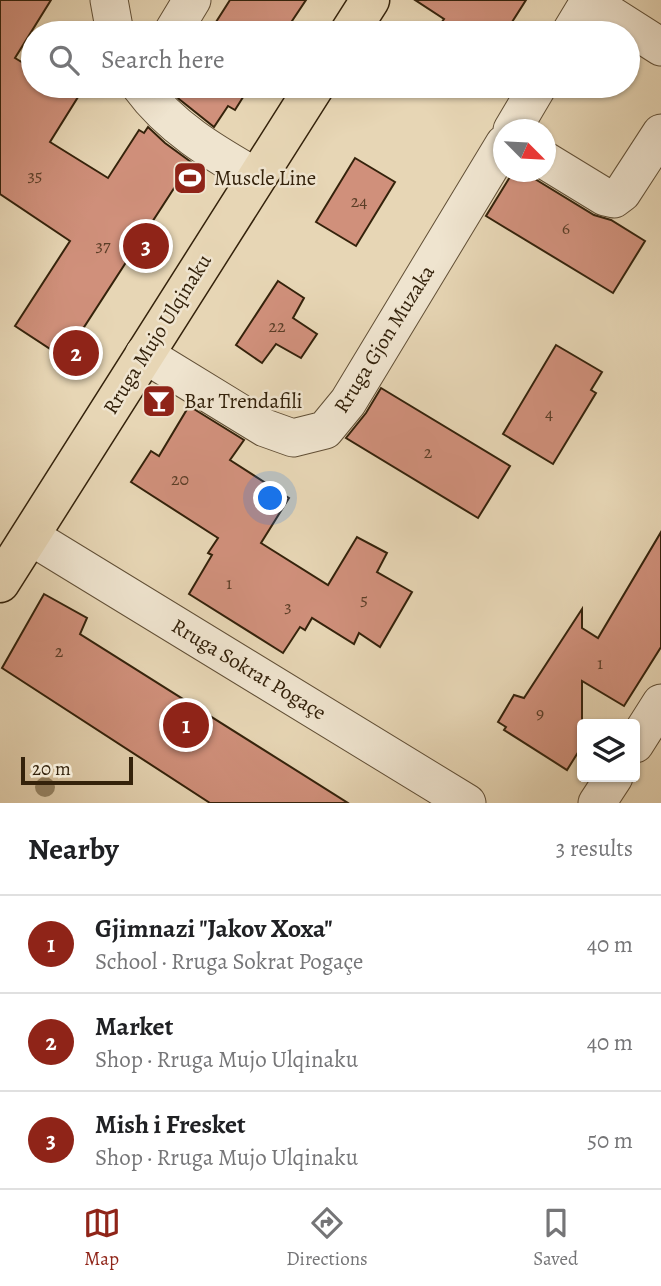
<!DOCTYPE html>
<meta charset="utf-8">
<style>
:root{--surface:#fff;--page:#f6f6f6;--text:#202124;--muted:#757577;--line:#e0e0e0;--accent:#8f2418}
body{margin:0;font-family:Alegreya,serif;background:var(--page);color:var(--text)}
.controls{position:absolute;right:21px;bottom:21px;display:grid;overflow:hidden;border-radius:7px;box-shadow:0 2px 5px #0004}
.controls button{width:63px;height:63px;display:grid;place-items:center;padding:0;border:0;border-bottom:2px solid var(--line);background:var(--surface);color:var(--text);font:35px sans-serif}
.compass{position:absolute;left:493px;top:119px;width:63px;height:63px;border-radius:50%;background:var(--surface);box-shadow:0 2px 5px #0004;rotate:114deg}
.scale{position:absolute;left:21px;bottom:18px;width:112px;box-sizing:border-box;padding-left:7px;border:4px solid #34220b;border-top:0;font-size:19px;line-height:24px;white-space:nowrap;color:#34220b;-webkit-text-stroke:5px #efe4cf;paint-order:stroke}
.you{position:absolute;left:271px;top:499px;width:24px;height:24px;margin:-18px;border:5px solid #fff;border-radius:50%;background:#1a73e8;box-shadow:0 0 0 10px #1a73e833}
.badge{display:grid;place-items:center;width:46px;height:46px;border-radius:50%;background:var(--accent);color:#fff;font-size:23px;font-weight:700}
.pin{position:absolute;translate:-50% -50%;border:4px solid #fff;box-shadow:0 2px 7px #0006}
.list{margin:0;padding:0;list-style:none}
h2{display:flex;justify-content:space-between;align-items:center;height:91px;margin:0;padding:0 28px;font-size:30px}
h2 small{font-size:23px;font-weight:400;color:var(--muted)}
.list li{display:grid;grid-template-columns:46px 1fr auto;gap:21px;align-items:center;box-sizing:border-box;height:98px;padding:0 28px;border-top:2px solid var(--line)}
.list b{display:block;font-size:26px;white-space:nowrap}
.list p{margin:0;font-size:23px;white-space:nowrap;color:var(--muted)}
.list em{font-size:23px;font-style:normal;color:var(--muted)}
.icon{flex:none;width:38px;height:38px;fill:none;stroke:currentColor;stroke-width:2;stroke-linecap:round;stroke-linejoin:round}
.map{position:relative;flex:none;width:661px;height:803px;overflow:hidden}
.search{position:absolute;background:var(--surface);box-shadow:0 2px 5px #0004;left:21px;right:21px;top:21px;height:77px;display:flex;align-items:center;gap:18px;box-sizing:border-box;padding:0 24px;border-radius:38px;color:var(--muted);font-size:26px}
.sheet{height:385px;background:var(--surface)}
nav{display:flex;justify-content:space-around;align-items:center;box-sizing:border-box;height:98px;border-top:2px solid var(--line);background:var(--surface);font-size:19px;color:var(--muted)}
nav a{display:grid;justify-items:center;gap:4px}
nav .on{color:var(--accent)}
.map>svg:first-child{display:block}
.building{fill:#d0907b;stroke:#34220b;stroke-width:2}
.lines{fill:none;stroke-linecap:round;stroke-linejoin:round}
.minor-casing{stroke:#614f36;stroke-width:39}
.major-casing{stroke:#34220b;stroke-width:41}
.minor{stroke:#efe4cf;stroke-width:37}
.major{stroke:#e7d6b5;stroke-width:38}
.tree{fill:#978869}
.labels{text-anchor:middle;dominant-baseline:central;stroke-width:5;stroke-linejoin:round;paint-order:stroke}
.number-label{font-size:18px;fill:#5b3e27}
.poi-label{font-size:21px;fill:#34220b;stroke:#efe4cf;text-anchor:start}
.street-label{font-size:21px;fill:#34220b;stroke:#efe4cf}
</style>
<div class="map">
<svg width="661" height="803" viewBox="0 0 661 803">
<rect width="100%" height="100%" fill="#e7d6b5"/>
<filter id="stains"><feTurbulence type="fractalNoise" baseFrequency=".00286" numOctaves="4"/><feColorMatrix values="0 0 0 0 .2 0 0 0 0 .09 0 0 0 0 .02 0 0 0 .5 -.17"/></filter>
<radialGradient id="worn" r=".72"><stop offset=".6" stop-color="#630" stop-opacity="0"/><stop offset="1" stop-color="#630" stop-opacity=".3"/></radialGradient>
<!-- building -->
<path class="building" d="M0,0H51L15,58L33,69V86H60L78,97L50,142L108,178L139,130L144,133L148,127L165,143L191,162L64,358L15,326L70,241L0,194Z
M230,0H306L284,33H209Z
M415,0H526L505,33H434L444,19Z
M175,86H250L235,110L228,106L214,127L179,99L172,91Z
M355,158L395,182L356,246L316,222Z
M513,172H528L535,179L594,215L611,220L645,241L613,293L486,216Z
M278,281L304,298L293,318L317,334L301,358L276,344L262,363L236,345Z
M556,345L602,372L591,390L596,393L553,464L503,434Z
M381,388L510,466L478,518L346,438L366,413Z
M189,406L244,440L230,460L289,498L261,543L328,585L357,537L387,553L377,572L412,592L380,647L359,633L354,644L312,618L305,630L300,627L283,653L189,594L212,555L208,553L218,538L131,482L151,451L159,456Z
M661,532V647L624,706L582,681V746L567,770L504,730L506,727L498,722L514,695L524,698L582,609V628L598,638Z
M44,594L87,618L80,634L348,803H210L2,668Z"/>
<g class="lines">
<!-- minor casing -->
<g class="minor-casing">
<path id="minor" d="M109,0L115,33
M589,1L661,47
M172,33L192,0
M570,33L590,0
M140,86C170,127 212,152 256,177
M512,130L538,86
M546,161L605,197L614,199L622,193L661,133
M144,354L265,428L293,438L325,430L348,402L504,144
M30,536L467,803
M635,744L661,703
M597,803L614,777"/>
</g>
<!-- major casing -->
<g class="major-casing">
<path id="major" d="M349,33L370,0
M0,583L315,86"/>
</g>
<!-- minor -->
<use href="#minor" class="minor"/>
<!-- major -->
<use href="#major" class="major"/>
</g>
<!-- trees -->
<circle class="tree" cx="45" cy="787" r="10"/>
<!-- icons -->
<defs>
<g id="stadium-square" transform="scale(1.75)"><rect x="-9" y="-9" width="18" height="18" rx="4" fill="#8f2418" stroke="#efe4cf"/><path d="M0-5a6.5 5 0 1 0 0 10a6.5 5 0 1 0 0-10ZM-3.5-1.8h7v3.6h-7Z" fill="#fff"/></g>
<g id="bar-square" transform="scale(1.75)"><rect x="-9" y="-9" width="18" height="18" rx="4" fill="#8f2418" stroke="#efe4cf"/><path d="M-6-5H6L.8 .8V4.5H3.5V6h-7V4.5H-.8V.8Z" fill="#fff"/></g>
</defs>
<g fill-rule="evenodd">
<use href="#stadium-square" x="190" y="178"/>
<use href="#bar-square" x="159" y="401"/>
</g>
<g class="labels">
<!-- number labels -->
<g class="number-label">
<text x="35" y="175">35</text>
<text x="359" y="201">24</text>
<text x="566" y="228">6</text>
<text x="103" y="245">37</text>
<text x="277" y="326">22</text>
<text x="549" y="413">4</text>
<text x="428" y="452">2</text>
<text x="180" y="479">20</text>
<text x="229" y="583">1</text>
<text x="364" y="599">5</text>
<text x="288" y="606">3</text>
<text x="59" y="651">2</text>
<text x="600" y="663">1</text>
<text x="540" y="713">9</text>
</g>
<!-- poi labels -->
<g class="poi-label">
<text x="214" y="178">Muscle Line</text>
<text x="184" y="401">Bar Trendafili</text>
</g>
<!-- street labels -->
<g class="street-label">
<text transform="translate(157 334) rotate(-58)">Rruga Mujo Ulqinaku</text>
<text transform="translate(384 339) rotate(-58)">Rruga Gjon Muzaka</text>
<text transform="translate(249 669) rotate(31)">Rruga Sokrat Pogaçe</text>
</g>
</g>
<rect width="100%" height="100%" filter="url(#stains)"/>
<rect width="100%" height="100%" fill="url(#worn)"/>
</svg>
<div class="controls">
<button><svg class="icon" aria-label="layers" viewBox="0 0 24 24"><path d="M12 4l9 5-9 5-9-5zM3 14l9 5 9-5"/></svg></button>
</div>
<svg class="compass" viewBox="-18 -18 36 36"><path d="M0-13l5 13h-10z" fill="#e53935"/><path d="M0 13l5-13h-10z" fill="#757577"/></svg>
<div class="scale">20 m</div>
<div class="you"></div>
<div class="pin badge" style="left:186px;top:725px">1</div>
<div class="pin badge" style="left:76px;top:353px">2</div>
<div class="pin badge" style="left:146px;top:246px">3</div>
<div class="search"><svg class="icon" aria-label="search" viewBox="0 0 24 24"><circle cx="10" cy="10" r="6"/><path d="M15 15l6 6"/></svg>Search here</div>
</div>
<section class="sheet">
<h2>Nearby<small>3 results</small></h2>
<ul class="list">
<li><span class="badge">1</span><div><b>Gjimnazi &quot;Jakov Xoxa&quot;</b><p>School · Rruga Sokrat Pogaçe</p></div><em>40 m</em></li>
<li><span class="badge">2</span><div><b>Market</b><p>Shop · Rruga Mujo Ulqinaku</p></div><em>40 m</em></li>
<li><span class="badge">3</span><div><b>Mish i Fresket</b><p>Shop · Rruga Mujo Ulqinaku</p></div><em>50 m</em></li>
</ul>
</section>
<nav>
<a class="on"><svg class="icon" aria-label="map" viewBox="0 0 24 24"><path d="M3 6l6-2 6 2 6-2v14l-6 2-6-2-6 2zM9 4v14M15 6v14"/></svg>Map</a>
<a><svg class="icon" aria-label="directions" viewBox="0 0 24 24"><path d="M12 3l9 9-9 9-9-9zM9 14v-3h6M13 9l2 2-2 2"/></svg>Directions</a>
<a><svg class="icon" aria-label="saved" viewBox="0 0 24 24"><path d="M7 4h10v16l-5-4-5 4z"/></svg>Saved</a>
</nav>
